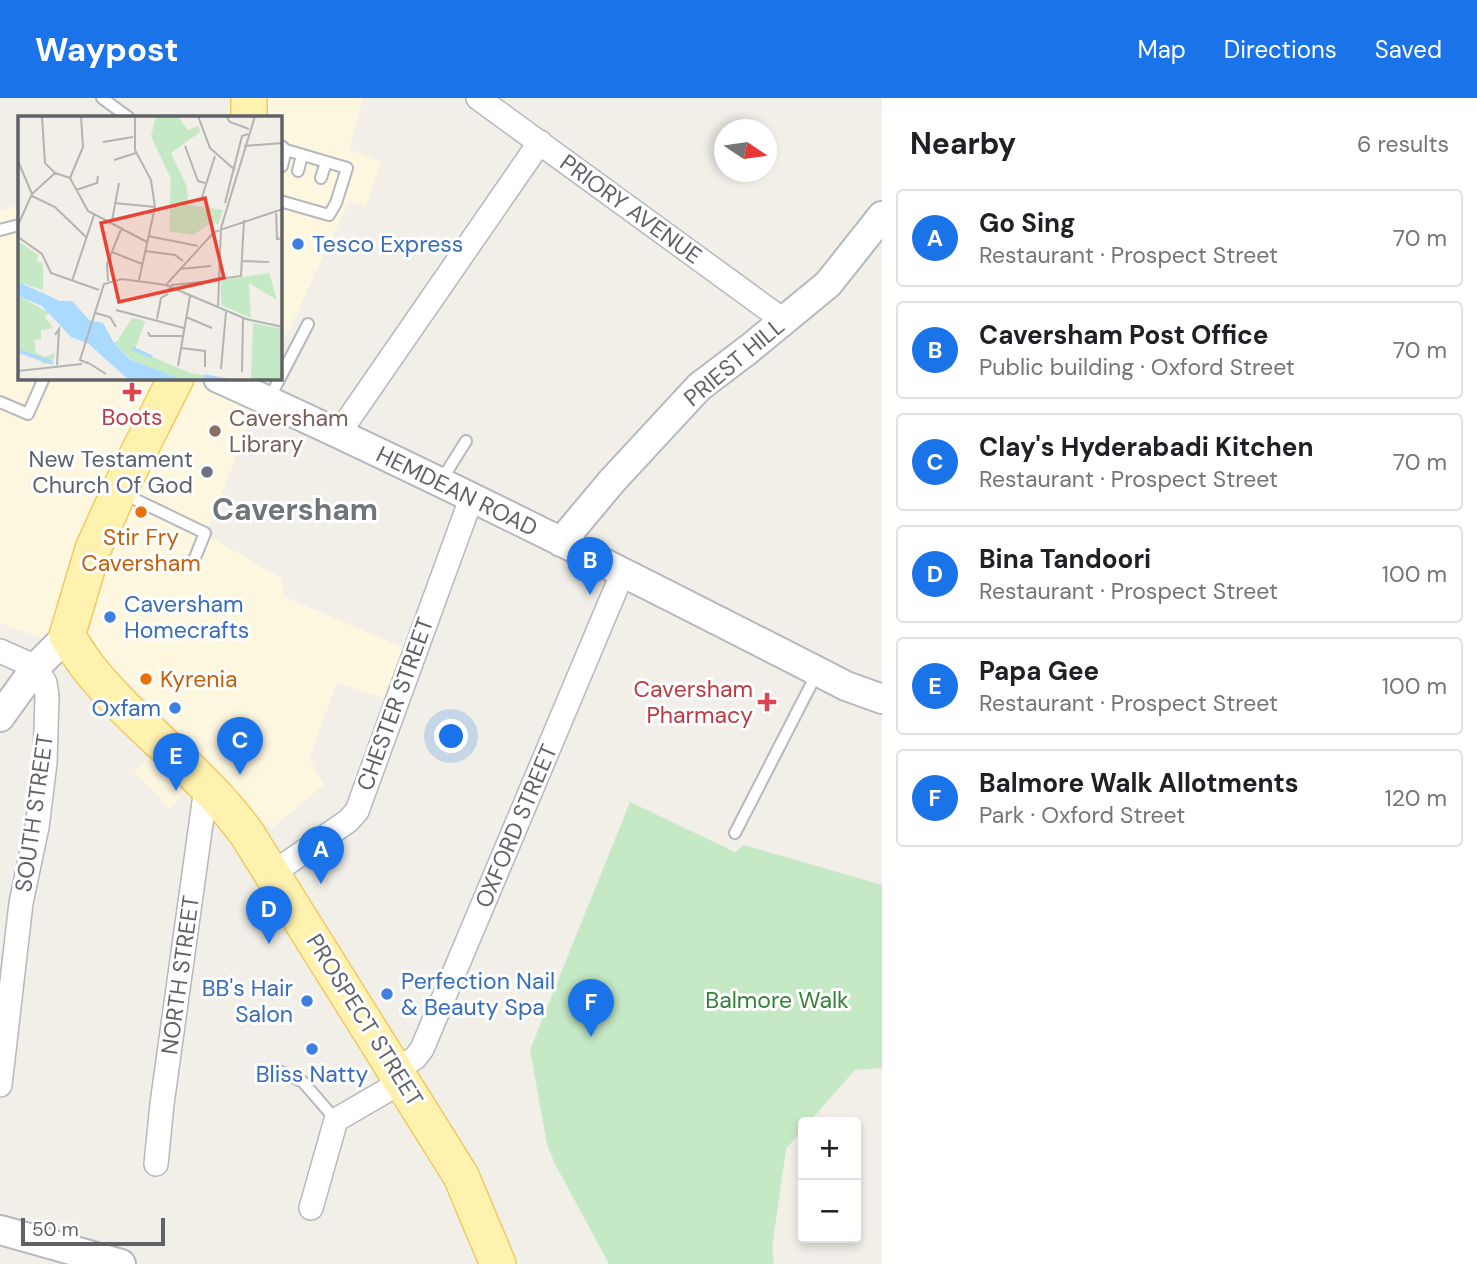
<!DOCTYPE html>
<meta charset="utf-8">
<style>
:root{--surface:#fff;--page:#f6f6f6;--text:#202124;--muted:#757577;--line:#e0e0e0;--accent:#1a73e8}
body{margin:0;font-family:"DM Sans",sans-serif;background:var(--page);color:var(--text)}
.controls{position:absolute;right:21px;bottom:21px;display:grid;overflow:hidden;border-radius:7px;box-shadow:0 4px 10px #0003}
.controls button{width:63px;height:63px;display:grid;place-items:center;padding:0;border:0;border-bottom:2px solid var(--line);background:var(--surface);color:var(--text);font:35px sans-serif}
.compass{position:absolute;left:714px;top:21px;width:63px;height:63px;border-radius:50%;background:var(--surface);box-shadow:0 4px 10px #0003;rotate:103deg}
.scale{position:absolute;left:21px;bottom:18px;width:144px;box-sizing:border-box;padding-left:7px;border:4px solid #5f6368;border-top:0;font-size:19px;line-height:24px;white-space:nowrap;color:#5f6368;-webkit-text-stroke:5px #fff;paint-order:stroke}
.you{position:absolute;left:452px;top:639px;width:24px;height:24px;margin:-18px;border:5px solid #fff;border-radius:50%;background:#1a73e8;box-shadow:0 0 0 10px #1a73e833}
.badge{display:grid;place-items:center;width:46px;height:46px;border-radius:50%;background:var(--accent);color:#fff;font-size:23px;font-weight:700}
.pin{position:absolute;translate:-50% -58px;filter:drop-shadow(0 2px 4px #0008)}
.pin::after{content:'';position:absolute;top:37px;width:24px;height:21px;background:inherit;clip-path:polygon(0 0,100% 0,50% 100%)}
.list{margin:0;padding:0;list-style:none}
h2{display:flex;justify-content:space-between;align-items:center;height:91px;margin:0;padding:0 28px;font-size:30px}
h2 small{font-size:23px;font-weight:400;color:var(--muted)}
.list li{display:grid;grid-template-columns:46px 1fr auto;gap:21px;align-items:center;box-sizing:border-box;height:98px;margin:0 14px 14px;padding:0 14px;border:2px solid var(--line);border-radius:7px}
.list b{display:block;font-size:26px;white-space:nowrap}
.list p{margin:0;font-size:23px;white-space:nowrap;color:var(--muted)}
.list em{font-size:23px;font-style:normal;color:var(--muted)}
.map{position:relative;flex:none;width:882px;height:1166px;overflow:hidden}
header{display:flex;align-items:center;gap:42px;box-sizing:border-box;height:98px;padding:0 35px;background:var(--accent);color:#fff}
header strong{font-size:33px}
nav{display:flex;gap:38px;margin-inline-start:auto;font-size:24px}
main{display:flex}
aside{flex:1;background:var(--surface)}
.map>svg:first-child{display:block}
.commercial{fill:#fef7e0}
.green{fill:#c5e8c5}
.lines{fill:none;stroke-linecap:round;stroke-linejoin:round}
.service-casing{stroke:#b5b8bc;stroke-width:14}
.minor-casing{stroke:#b5b8bc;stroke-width:26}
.tertiary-casing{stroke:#b5b8bc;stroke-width:32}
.primary-casing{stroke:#f2c960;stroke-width:38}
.service{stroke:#fff;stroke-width:10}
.minor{stroke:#fff;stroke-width:23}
.tertiary{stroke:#fff;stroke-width:28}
.primary{stroke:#fff2af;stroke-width:35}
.shop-dot{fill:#3f7fe0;stroke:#fff;stroke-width:2.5}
.health-dot{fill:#e0444e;stroke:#fff;stroke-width:2.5}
.education-dot{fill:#8d6e63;stroke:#fff;stroke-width:2.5}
.worship-dot{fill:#6b7280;stroke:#fff;stroke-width:2.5}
.food-dot{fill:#e8710a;stroke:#fff;stroke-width:2.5}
.labels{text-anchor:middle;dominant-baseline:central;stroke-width:6;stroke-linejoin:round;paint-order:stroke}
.street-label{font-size:23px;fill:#5f6368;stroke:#fff}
.shop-label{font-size:23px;fill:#366cbe;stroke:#fff;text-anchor:start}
.health-label{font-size:23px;fill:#be3a42;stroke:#fff}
.education-label{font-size:23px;fill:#785e54;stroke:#fff;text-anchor:start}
.worship-label{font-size:23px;fill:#5b616d;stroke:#fff;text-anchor:end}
.food-label{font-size:23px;fill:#c56008;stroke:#fff}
.park-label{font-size:23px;fill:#348238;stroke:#fff}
.district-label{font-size:30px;font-weight:bold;fill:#70757a;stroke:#fff}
.inset-river{fill:none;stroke:#aadaff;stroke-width:3.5}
.inset-road{fill:none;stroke:#b3b3b1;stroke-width:2}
.view{fill:#ea4335;fill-opacity:0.15;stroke:#ea4335;stroke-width:3.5}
.inset-edge{fill:none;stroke:#5f6368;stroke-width:3.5}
</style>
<header>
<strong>Waypost</strong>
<nav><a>Map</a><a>Directions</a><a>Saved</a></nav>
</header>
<main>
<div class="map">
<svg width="882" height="1166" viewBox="0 0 882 1166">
<rect width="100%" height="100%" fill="#f1efe8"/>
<!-- commercial -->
<path class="commercial" d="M230,0H363L349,51L381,64L366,109L349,103L280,251V19H232Z
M19,107V280H266L206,437L283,481V498L404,550L388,601L337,585L309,660L324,687L271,731L208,668L170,711L134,674L176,629L104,562L0,525V113Z"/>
<!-- green -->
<path class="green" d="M630,704L735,754L744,747L882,787V970L855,972L809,1024H803V1031L786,1051L772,1150L774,1166H609L554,1064L547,1046L530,952Z"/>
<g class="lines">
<!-- service casing -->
<g class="service-casing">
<path id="service" d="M102,0L128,19
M280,47L286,52L347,70L336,105L329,117L280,103
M282,68L286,52
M298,73L302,57
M321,80L326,64
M0,132L19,127
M268,303L308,226
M0,304L28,316L44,280
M441,383L466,343
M122,395L205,435L192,467
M735,735L817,575
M279,973L303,984L336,1022"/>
</g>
<!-- minor casing -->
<g class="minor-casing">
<path id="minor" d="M478,0L783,222
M339,335L540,44
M0,553L36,569L45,585L47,598L45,665L37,729L21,805L0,987
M273,775L348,723L357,713L471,401
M396,972L415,960L422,951L623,474
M156,1066L162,1006L204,704L211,691
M311,1110L336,1022L403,983"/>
</g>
<!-- tertiary casing -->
<g class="tertiary-casing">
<path id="tertiary" d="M218,280C431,376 639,482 846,588L882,601
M561,444L612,383L699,289L749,251L828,186L882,118
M0,619L36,569L67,538
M0,1132L121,1166"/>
</g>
<!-- primary casing -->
<g class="primary-casing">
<path id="primary" d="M249,19V0
M176,280L121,389L93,451L67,538C74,548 80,559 88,569C136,630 202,673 247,736L461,1078L498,1166"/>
</g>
<!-- service -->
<use href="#service" class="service"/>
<!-- minor -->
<use href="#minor" class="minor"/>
<!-- tertiary -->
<use href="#tertiary" class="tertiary"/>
<!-- primary -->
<use href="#primary" class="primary"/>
</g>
<!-- markers -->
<g class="shop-dot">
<circle cx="298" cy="146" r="7"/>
<circle cx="110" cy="519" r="7"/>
<circle cx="175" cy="610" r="7"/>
<circle cx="387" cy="896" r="7"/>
<circle cx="307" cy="903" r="7"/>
<circle cx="312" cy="951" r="7"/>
</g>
<g class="health-dot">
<path d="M128.5 283.5h7v7h7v7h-7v7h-7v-7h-7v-7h7z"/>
<path d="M763.5 593.5h7v7h7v7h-7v7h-7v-7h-7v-7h7z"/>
</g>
<circle class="education-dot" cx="215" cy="333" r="7"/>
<circle class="worship-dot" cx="207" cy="374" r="7"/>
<g class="food-dot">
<circle cx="141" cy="414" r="7"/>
<circle cx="146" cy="581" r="7"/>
</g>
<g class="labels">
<!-- street labels -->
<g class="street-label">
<text transform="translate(631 111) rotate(36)">PRIORY AVENUE</text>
<text transform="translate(734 264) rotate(-40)">PRIEST HILL</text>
<text transform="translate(457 393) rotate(26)">HEMDEAN ROAD</text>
<text transform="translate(395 606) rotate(-70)">CHESTER STREET</text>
<text transform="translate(34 715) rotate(-82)">SOUTH STREET</text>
<text transform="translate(516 728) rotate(-67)">OXFORD STREET</text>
<text transform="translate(180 877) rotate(-82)">NORTH STREET</text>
<text transform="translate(365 922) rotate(58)">PROSPECT STREET</text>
</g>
<!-- shop labels -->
<g class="shop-label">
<text x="312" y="146">Tesco Express</text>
<text x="124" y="506">Caversham<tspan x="124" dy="26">Homecrafts</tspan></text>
<text x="161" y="610" text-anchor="end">Oxfam</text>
<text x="401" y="883">Perfection Nail<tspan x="401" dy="26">&amp; Beauty Spa</tspan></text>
<text x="293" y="890" text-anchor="end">BB's Hair<tspan x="293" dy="26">Salon</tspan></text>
<text x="312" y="976" text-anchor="middle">Bliss Natty</text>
</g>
<!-- health labels -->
<g class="health-label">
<text x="132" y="319">Boots</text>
<text x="753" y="591" text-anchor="end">Caversham<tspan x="753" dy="26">Pharmacy</tspan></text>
</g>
<!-- education labels -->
<g class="education-label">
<text x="229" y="320">Caversham<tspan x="229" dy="26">Library</tspan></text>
</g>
<!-- worship labels -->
<g class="worship-label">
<text x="193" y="361">New Testament<tspan x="193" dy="26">Church Of God</tspan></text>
</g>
<!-- food labels -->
<g class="food-label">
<text x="141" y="439">Stir Fry<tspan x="141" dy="26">Caversham</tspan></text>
<text x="160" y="581" text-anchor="start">Kyrenia</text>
</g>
<!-- park labels -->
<g class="park-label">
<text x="777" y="902">Balmore Walk</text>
</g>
<!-- district labels -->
<g class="district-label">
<text x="295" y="411">Caversham</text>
</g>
</g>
<!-- overview -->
<g transform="translate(18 18)">
<rect width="264" height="264" fill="#f1efe8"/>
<path d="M138,0H159L170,14L180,10L182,16L153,37L169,71L170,89L205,94L200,109L196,105L175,119L151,115L153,63L133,20ZM0,125L20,139L19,146L25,147V174L0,166ZM251,157L259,184L231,167L233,202L203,189V164ZM0,180L32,197L26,200L35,212L23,214V223L16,224L18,237L27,241L37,237L34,247L25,248L20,241L0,237ZM114,202L127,205L117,234L173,257L215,264H165L119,248L97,229ZM235,207L264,213V264H233Z" fill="#c5e8c5"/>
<path d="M0,166L42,185H54L71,204L85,207L96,227L100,225L97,229L113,244L165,264H111L71,228L53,221L24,190L0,180Z" fill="#aadaff"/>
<path class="inset-river" d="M114,232L134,241M0,235L35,247M186,260L209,264"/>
<path class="inset-road" d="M24,0L27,47L37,57L52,62M117,0V34L133,64L137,91L121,164M180,0L192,32L217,54M208,0L212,6L231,13M85,26L115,21M167,30L180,65L187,67M226,30L265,27M96,44L118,37M0,45L14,78M52,62L70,95L129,126M52,62L65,31L63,0M58,74L79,67L80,60M14,80L37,91L69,122M184,81L197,40M96,87L137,91M207,87L224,20L230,18M258,95L259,123L265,122M94,105L101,67M0,109L14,78L37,57M203,112L237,0M130,120L180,130M0,121L24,138L33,157L81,174M127,135L157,139L165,145M94,136L124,148M224,145L251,146M162,153L193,150M202,163L223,160L226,104M54,165L76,99M90,165L89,148L104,111M148,169L228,203L265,211M150,175L154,169L193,165M200,192L203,112M98,194L166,212M77,197L92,201L98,211M168,201L194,212M139,203L143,182L150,178M130,216L132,220H165M37,219L41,213L39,249M163,232L187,235V251M69,246L88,258M69,247L62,244L86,168L104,163L148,169L196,116L265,93M160,250L172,180M203,253L208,196M0,255L64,248M224,256L225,202"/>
<path class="view" d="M187,82L206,162L101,186L83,107Z"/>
<rect width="264" height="264" class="inset-edge"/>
</g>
</svg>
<div class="controls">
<button>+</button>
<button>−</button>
</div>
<svg class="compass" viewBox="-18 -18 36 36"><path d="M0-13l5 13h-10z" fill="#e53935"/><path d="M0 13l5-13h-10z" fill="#757577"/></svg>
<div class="scale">50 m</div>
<div class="you"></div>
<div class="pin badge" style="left:321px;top:786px">A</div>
<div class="pin badge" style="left:590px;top:497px">B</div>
<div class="pin badge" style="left:240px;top:677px">C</div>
<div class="pin badge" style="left:269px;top:846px">D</div>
<div class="pin badge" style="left:176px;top:693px">E</div>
<div class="pin badge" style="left:591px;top:939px">F</div>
</div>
<aside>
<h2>Nearby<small>6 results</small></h2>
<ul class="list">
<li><span class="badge">A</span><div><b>Go Sing</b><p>Restaurant · Prospect Street</p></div><em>70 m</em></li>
<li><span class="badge">B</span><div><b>Caversham Post Office</b><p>Public building · Oxford Street</p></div><em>70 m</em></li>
<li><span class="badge">C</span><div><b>Clay's Hyderabadi Kitchen</b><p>Restaurant · Prospect Street</p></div><em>70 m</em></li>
<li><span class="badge">D</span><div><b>Bina Tandoori</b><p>Restaurant · Prospect Street</p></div><em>100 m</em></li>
<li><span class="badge">E</span><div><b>Papa Gee</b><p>Restaurant · Prospect Street</p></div><em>100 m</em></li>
<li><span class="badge">F</span><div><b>Balmore Walk Allotments</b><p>Park · Oxford Street</p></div><em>120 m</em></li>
</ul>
</aside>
</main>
